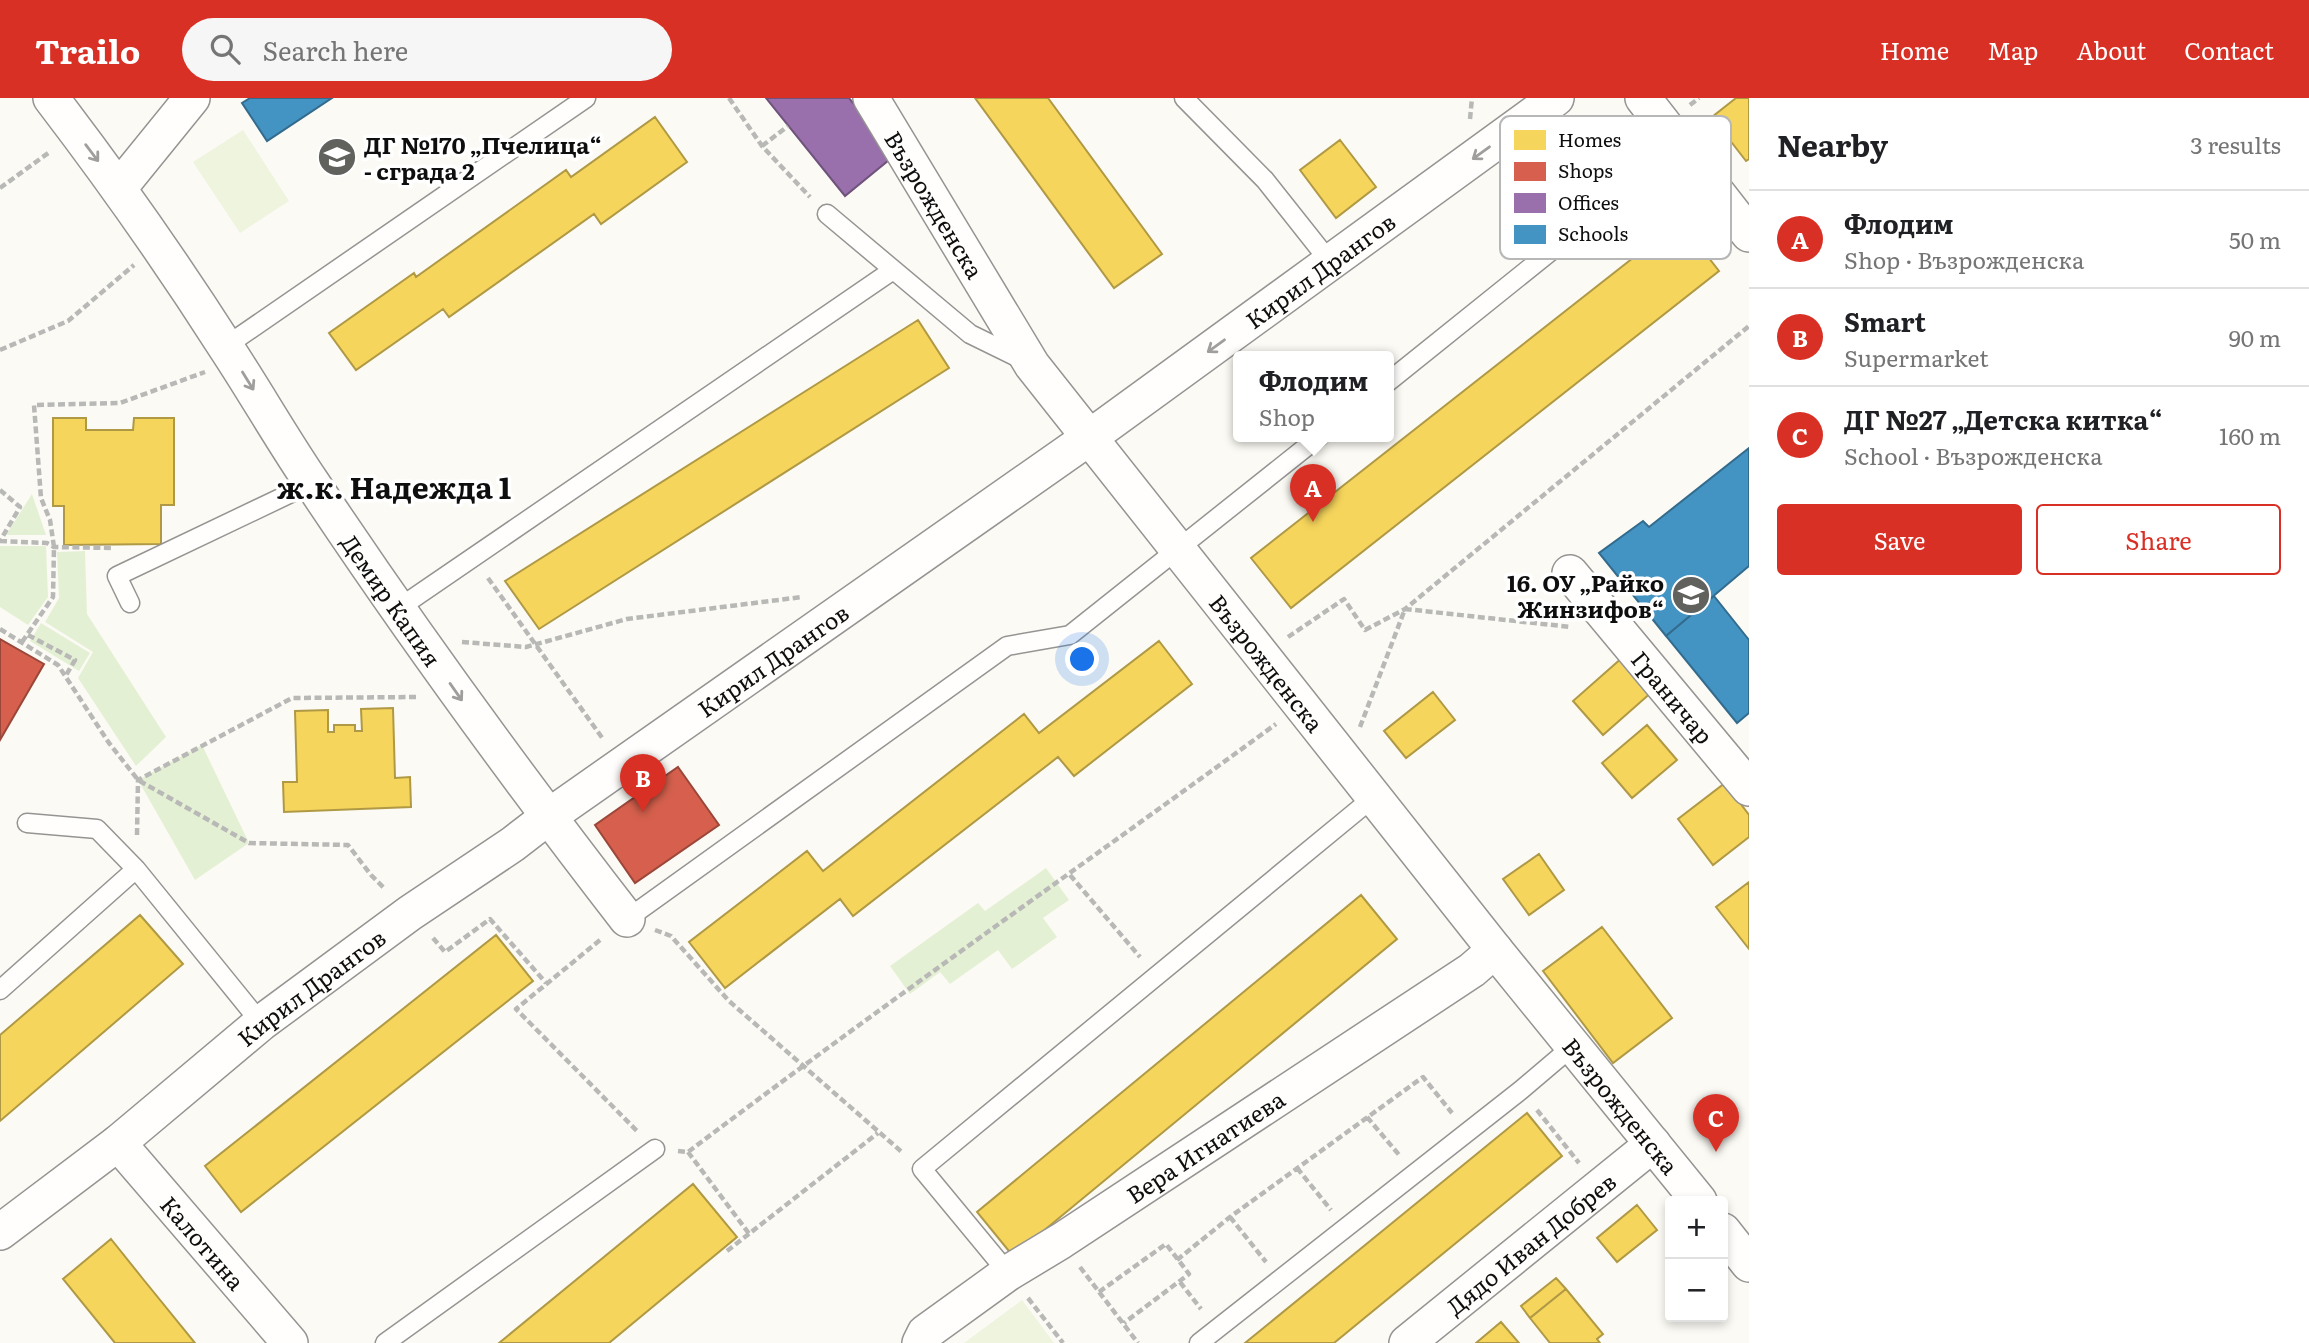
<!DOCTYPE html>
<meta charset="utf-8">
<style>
:root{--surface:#fff;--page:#f6f6f6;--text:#202124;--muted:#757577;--line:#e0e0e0;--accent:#d93025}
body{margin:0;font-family:Literata,serif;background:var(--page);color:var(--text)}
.controls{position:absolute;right:21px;bottom:21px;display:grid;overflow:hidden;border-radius:7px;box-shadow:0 4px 10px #0003}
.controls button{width:63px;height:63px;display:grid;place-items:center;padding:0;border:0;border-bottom:2px solid var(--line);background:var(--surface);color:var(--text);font:35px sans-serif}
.you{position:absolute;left:1083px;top:562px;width:24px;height:24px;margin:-18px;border:5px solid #fff;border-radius:50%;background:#1a73e8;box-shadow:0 0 0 10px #1a73e833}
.badge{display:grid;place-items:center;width:46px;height:46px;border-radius:50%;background:var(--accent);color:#fff;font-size:23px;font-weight:700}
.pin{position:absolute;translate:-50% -58px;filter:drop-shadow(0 2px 4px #0008)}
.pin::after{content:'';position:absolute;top:37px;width:24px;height:21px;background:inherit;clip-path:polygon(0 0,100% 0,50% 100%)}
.popup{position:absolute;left:1233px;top:253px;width:161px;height:91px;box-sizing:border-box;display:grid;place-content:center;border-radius:7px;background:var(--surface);filter:drop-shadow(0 2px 5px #0005);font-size:23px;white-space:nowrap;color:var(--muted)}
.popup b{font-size:26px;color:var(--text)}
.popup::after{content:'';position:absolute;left:50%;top:100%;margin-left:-14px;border:14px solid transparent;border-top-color:var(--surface)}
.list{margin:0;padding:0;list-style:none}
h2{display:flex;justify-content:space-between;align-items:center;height:91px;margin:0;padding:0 28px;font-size:30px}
h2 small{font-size:23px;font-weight:400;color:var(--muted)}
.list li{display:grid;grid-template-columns:46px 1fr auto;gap:21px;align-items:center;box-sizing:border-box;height:98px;padding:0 28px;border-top:2px solid var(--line)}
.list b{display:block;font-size:26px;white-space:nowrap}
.list p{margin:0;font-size:23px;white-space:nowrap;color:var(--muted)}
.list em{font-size:23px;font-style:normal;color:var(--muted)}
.actions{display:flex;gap:14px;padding:21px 28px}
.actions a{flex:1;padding:16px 0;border:2px solid var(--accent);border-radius:7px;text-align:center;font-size:24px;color:var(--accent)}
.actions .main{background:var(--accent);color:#fff}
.icon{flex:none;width:38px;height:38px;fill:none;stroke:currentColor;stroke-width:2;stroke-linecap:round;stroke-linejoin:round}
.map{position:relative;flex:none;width:1749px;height:1245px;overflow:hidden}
header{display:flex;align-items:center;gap:42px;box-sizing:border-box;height:98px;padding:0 35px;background:var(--accent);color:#fff}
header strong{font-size:33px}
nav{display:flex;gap:38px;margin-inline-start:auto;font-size:24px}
.search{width:490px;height:63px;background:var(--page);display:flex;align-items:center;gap:18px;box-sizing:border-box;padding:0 24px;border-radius:38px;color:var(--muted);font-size:26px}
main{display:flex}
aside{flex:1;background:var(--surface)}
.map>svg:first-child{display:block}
.green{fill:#e4f0d4}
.pitch{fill:#eef4de}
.homes{fill:#f6d55c;stroke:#b09945;stroke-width:2}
.shops{fill:#d6604d;stroke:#9a473a;stroke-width:2}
.offices{fill:#9970ab;stroke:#6f537c;stroke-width:2}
.schools{fill:#4393c3;stroke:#336b8d;stroke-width:2}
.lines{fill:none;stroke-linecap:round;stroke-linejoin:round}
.lane-casing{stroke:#959492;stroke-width:21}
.street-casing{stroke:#959492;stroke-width:38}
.path{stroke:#b8b8b7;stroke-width:4.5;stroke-dasharray:7 3.5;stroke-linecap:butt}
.lane{stroke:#fffefd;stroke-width:18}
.street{stroke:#fffefd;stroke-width:35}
.oneway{stroke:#9f9e9d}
.labels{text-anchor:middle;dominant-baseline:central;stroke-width:7;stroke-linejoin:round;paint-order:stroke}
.poi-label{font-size:23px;font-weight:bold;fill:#0e0e0e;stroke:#fff;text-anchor:start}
.street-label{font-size:23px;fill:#0e0e0e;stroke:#fff}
.district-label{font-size:30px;font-weight:bold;fill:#0e0e0e;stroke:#fff}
.key{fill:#fff;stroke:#b7b7b7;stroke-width:2}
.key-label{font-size:19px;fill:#0e0e0e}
</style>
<header>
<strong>Trailo</strong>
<div class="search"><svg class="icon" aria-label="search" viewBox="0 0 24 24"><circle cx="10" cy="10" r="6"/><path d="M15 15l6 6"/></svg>Search here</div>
<nav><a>Home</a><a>Map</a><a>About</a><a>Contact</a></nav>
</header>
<main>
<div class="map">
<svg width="1749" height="1245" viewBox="0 0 1749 1245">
<rect width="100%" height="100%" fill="#fcfaf4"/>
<!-- green -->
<path class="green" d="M32,396L46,437H6Z
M0,448H46L48,499L28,527L0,509Z
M85,453L87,516L166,639L136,668L78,580L93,554L45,524L59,500L57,454Z
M41,525L90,555L79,573L30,543Z
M202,647L249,745L195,782L138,682Z
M1046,770L1069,802L1043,820L1057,839L1012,871L998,852L950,886L940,874L910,896L890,868L978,805L985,813Z"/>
<!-- pitch -->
<path class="pitch" d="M243,32L289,103L240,135L193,64Z
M1022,1202L1054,1245H964Z"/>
<!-- homes -->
<path class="homes" d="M975,0H1048L1162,156L1114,190Z
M1736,0H1749V61L1746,63L1712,19Z
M655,19L687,64L601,126L594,116L449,219L443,211L356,272L329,235L414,175L416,179L566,72L571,79Z
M1340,42L1376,89L1336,120L1300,72Z
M1680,123L1719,173L1291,510L1251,460Z
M918,222L949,270L539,531L505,483Z
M53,320H86V332H133L134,320H174V407H161V446L64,447V408H53Z
M1159,543L1192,586L1074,678L1058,659L853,818L840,801L725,890L689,844L807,753L823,773L1024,616L1039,635Z
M1623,559L1653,593L1603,637L1573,603Z
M1433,594L1455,622L1406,660L1384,633Z
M393,610L395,680L410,679L411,709L284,714L283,684H297L295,613L328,612V634H334V627H355V633H362L361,611Z
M1647,627L1677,662L1632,700L1602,665Z
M1725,685L1749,717V739L1713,767L1678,721Z
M1539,756L1564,792L1529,817L1503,781Z
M1749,784V851L1716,809Z
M1361,797L1397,841L1013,1158L977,1114Z
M140,817L183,866L0,1023V937Z
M1602,829L1672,920L1613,965L1543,873Z
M496,837L533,883L241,1114L205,1068Z
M1527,1015L1562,1058L1334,1245H1245Z
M693,1086L737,1139L609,1245H499Z
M1637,1107L1657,1132L1617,1164L1597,1140Z
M111,1141L143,1181L195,1245H115L63,1181Z
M1556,1180L1566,1191L1530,1220L1521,1208Z
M1566,1191L1603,1236L1597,1241L1600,1245H1550L1530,1220Z
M1501,1224L1519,1245H1476Z"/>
<!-- shops -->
<path class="shops" d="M0,541L44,566L0,642Z
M678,669L719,727L635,785L595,727Z"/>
<!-- offices -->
<path class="offices" d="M766,0H849L895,57L845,98Z"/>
<!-- schools -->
<path class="schools" d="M250,0H332L267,43L242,5Z
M1749,350V468L1666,538L1599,455L1643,423L1649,429Z
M1714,498L1749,542V615L1737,625L1666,538Z"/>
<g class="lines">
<!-- lane casing -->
<g class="lane-casing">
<path id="lane" d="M1184,0L1265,82L1330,164
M827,116L970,236L1023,262
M226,248L586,0
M1388,284L1637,84
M130,505L117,478L312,385
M399,510L893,172
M27,725L97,731L136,771L261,925
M627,821L1007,548L1070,537L1320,338
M0,892L136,771
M1008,1175L922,1071L1375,698
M385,1245L655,1051
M1199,1245L1521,992L1574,947"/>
</g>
<!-- street casing -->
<g class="street-casing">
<g id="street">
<path id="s1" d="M51,0C113,81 172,165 227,251C256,295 282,341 312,385C411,534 517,679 627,821"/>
<path id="s2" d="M871,0L1032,267L1495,852L1699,1103"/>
<path d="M1643,0L1749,136"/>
<path d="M119,90L192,0"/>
<path id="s3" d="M1570,475L1749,690"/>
<path id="s4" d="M118,1045L290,1245"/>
<path d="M1723,1133L1749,1166"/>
<path id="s5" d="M0,1134L118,1045L261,925L410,815L513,746L548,719L1090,339L1556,0"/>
<path id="s6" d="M920,1245L925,1235L1008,1175L1061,1143L1472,872L1495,852"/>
<path id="s7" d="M1407,1245L1653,1046"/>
</g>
</g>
<!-- path -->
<path class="path" d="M729,0L762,48L810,99
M1690,7L1699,0
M1470,21L1472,0
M762,48L788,28
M0,90L51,53
M0,252L68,223L134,167
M0,392L20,409L0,443
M0,443L47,445L54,449L113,450
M488,480L603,641
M0,531L58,567L109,645L138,682L249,745L348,747L371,777L385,791
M28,537L75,562L65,579
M1288,539L1344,501L1365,532L1405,511L1749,228
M22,544L53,499L54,449L50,422L41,400L34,307L120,305L205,274
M462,544L526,549L627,521L802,499
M1360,629L1405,511L1571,529
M137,737L138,682L292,600L418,599
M1070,777L1140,859
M655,832L671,838L729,903L903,1055
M433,840L445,854L490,821L546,885
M600,842L516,911L638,1034
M1537,1012L1579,1065
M1367,1019L1400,1058
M678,1053L688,1054C881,908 1080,769 1276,626
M688,1054L750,1137
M1297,1070L1331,1112
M1230,1119L1266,1164
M727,1153L878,1035
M1177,1162L1230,1119L1423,979L1452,1015
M1080,1169L1138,1245
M1180,1184L1201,1211
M1099,1194L1166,1146L1189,1176L1124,1225
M1028,1200L1063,1245"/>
<!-- lane -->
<use href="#lane" class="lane"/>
<!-- street -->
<use href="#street" class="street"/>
</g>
<!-- one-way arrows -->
<defs><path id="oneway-shaft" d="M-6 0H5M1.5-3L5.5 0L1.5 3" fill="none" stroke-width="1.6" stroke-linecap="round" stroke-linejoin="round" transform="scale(1.75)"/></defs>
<g class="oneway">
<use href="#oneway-shaft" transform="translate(92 55) rotate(53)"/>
<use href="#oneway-shaft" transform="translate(1481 55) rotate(144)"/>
<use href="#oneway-shaft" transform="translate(1216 248) rotate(144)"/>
<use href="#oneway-shaft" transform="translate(248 283) rotate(58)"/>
<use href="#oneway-shaft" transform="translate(456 594) rotate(55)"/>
</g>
<!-- icons -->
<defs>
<g id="school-disc" transform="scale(2.0125)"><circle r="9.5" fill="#61615e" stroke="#fff"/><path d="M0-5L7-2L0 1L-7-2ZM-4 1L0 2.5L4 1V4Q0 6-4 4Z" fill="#fff"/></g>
</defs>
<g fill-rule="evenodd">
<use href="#school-disc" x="337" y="59"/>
<use href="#school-disc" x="1691" y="497"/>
</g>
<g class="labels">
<!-- poi labels -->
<g class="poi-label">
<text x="364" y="46">ДГ №170 „Пчелица“<tspan x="364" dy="26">- сграда 2</tspan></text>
<text x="1664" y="484" text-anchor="end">16. ОУ „Райко<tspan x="1664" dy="26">Жинзифов“</tspan></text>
</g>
<!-- street labels -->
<g class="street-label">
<text stroke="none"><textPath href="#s2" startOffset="124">Възрожденска</textPath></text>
<text stroke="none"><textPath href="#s5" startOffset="1634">Кирил Дрангов</textPath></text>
<text stroke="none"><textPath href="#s1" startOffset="607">Демир Капия</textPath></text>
<text stroke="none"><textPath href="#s5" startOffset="962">Кирил Дрангов</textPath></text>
<text stroke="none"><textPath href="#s2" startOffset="691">Възрожденска</textPath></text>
<text stroke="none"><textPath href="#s3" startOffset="161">Граничар</textPath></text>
<text stroke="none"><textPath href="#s5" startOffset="396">Кирил Дрангов</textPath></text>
<text stroke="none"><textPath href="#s2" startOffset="1258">Възрожденска</textPath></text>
<text stroke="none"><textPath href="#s6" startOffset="348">Вера Игнатиева</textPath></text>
<text stroke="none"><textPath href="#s4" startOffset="131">Калотина</textPath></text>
<text stroke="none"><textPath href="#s7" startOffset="159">Дядо Иван Добрев</textPath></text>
</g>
<!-- district labels -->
<g class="district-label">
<text x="394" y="388">ж.к. Надежда 1</text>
</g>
</g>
<!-- legend -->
<rect x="1500" y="18" width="231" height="143" rx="10" class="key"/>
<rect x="1514" y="32" width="32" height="20" fill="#f6d55c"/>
<rect x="1514" y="64" width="32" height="19" fill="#d6604d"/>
<rect x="1514" y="95" width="32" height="20" fill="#9970ab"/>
<rect x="1514" y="127" width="32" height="19" fill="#4393c3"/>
<g class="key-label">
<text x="1558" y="49">Homes</text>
<text x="1558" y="80">Shops</text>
<text x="1558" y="112">Offices</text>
<text x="1558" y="143">Schools</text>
</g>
</svg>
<div class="controls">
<button>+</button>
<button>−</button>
</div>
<div class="you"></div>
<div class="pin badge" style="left:1313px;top:424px">A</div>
<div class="popup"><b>Флодим</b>Shop</div>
<div class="pin badge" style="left:643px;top:714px">B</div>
<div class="pin badge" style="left:1716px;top:1054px">C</div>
</div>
<aside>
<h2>Nearby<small>3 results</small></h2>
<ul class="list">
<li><span class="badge">A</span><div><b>Флодим</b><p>Shop · Възрожденска</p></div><em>50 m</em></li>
<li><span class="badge">B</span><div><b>Smart</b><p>Supermarket</p></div><em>90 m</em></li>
<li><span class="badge">C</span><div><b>ДГ №27 „Детска китка“</b><p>School · Възрожденска</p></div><em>160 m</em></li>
</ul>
<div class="actions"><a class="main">Save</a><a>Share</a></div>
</aside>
</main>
